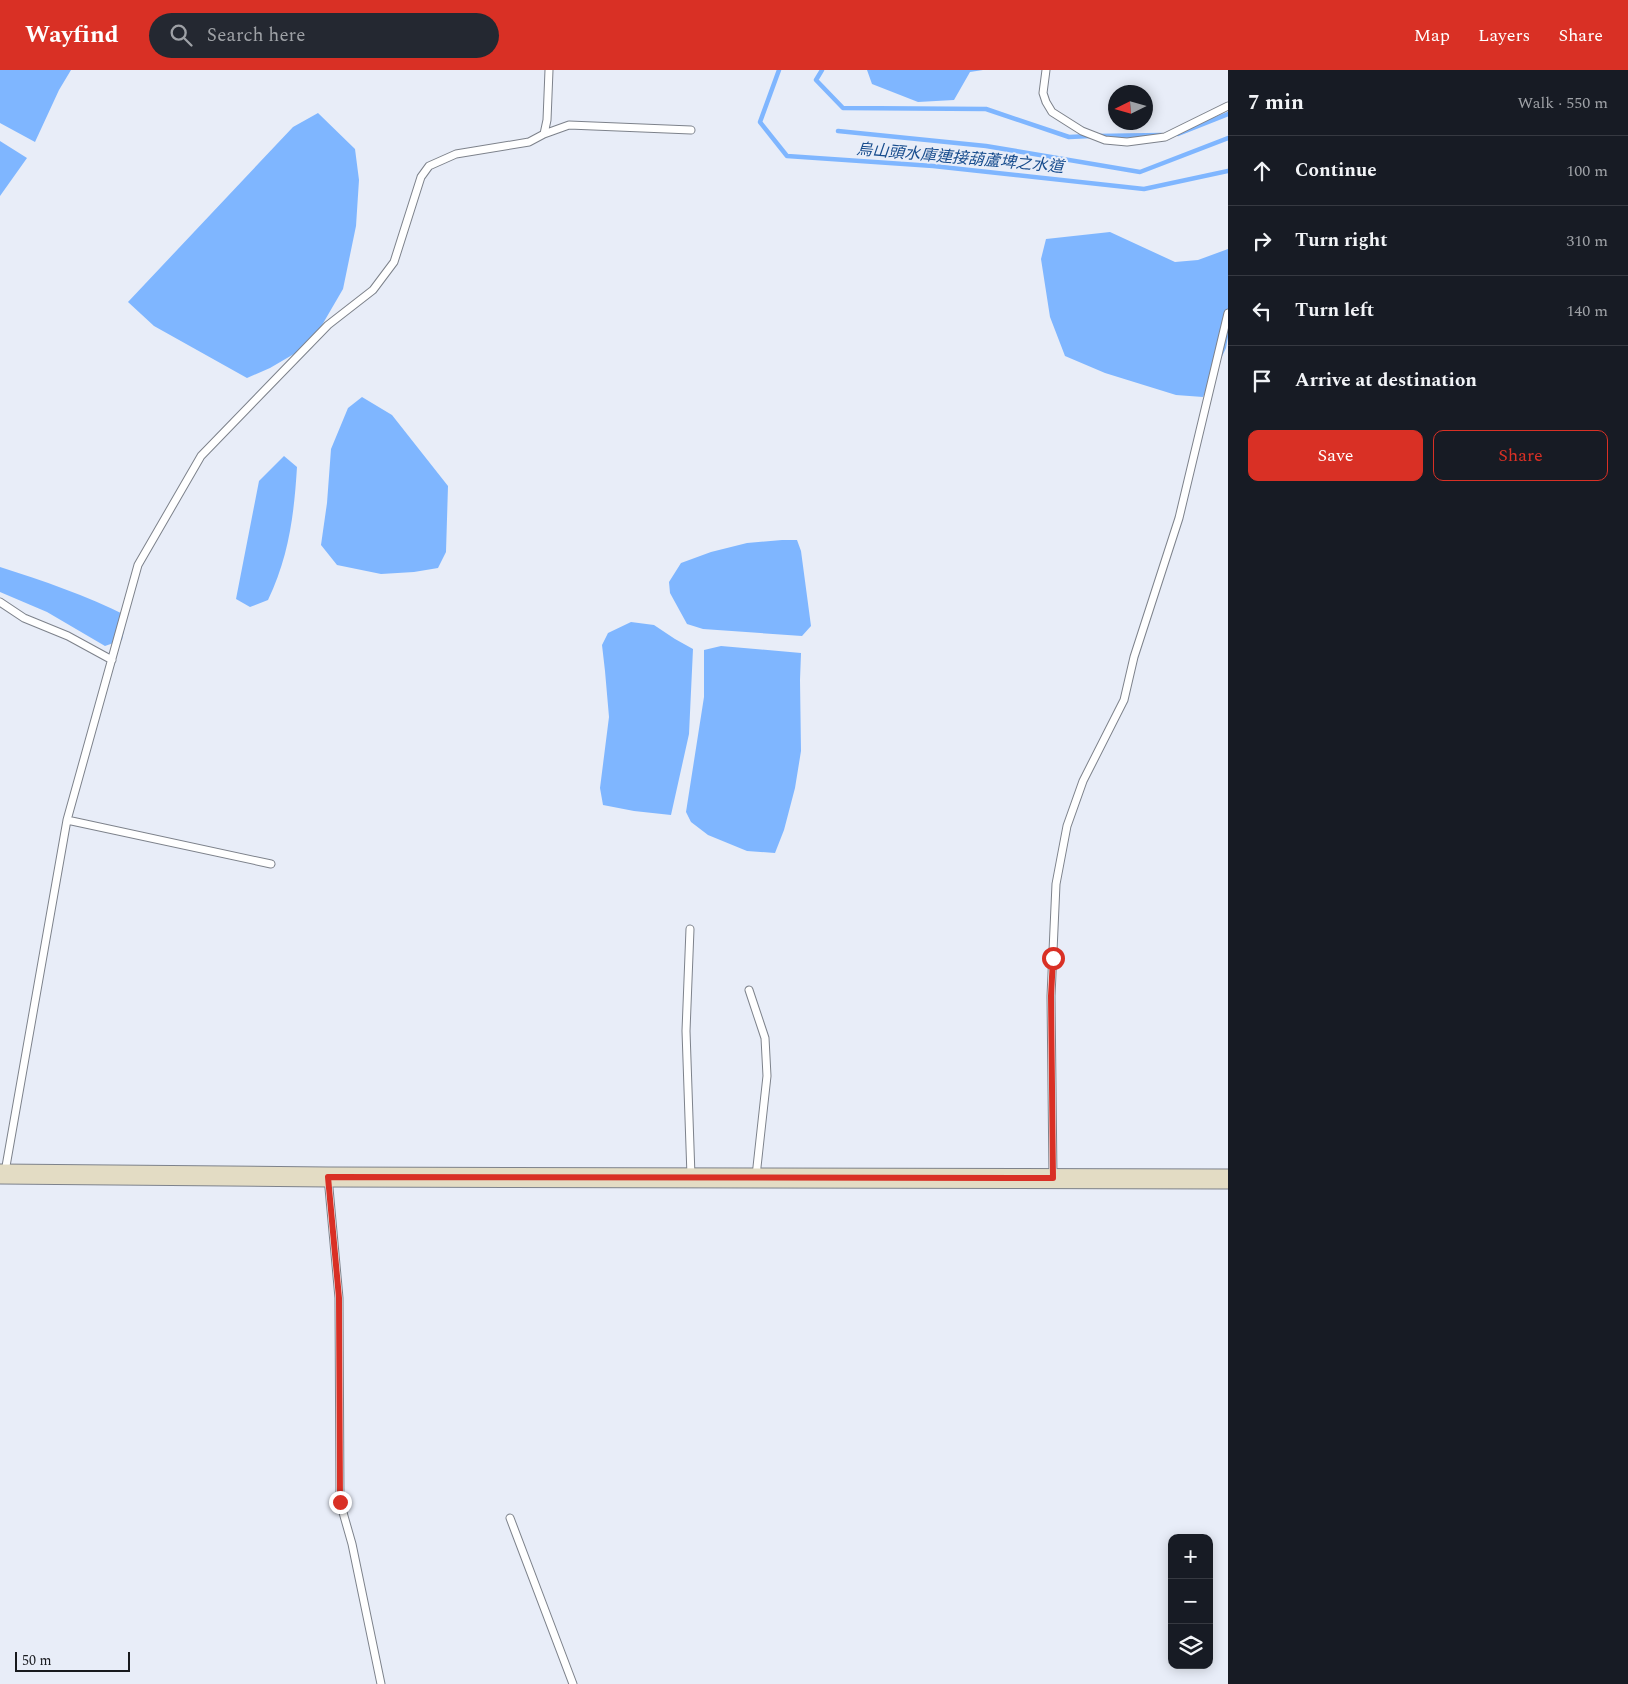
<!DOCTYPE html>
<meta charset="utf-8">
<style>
:root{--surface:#171b24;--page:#242831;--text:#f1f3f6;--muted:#9ea1a6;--line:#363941;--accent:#d93025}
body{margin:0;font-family:Spectral,"Noto Sans TC",serif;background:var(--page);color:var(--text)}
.controls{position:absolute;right:15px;bottom:15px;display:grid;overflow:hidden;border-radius:10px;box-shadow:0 2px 12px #0003}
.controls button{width:45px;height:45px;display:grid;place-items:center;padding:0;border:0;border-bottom:1px solid var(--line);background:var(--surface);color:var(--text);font:25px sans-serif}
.compass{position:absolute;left:1108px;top:15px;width:45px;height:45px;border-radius:50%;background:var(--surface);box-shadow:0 2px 12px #0003;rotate:265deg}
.scale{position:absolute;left:15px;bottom:12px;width:115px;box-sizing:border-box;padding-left:5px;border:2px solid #181a1e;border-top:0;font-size:14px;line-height:18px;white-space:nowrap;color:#181a1e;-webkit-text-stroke:4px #e8edf8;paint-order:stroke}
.stop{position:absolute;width:15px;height:15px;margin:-11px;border:4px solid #d93025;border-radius:50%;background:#fff}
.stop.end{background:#d93025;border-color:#fff;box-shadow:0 1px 5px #0008}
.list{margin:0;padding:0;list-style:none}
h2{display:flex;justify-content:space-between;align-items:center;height:65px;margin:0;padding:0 20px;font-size:21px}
h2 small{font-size:16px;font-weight:400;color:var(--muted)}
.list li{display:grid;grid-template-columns:32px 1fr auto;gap:15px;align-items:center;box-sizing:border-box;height:70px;padding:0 20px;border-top:1px solid var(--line)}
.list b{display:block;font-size:19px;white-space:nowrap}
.list em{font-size:16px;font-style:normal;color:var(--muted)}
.actions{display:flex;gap:10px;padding:15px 20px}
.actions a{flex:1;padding:11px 0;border:1px solid var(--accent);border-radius:10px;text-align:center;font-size:18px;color:var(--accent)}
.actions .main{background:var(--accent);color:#fff}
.icon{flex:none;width:28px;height:28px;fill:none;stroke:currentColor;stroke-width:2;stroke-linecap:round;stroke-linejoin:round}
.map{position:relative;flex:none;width:1228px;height:1614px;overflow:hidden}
header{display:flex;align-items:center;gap:30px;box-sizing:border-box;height:70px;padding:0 25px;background:var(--accent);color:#fff}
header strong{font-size:24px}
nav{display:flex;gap:28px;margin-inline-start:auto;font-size:18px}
.search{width:350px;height:45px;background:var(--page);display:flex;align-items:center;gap:12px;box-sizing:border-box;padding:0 18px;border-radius:28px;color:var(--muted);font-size:19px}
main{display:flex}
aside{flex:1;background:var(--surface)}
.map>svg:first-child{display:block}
.water{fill:#7fb6ff}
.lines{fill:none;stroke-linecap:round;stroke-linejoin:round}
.stream{stroke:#7fb6ff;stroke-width:4.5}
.lane-casing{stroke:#7d828b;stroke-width:9}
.secondary-casing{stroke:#7d828b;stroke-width:21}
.lane{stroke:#fff;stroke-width:7}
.secondary{stroke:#e3dcc4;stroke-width:19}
.route{stroke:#d93025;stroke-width:6}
.labels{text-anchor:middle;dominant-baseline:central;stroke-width:4;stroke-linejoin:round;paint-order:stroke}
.water-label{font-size:16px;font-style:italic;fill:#174c8d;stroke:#e8edf8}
</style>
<header>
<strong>Wayfind</strong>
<div class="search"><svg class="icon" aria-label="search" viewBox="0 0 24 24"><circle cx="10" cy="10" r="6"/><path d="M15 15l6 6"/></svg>Search here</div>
<nav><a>Map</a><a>Layers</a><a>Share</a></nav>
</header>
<main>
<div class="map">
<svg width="1228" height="1614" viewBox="0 0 1228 1614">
<rect width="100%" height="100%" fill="#e8edf8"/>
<!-- water -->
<path class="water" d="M0,0H71L59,20L35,72L0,53Z
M867,0H983L970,2L954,30L918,32L872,14Z
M318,43L355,79L359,110L356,156L343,219L311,274L270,298L247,308L154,256L128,232L293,57Z
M0,71L27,88L0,126Z
M1110,162L1175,192L1198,190L1228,179V267L1226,278L1203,327L1176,325L1105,303L1065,286L1050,247L1041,189L1046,169Z
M362,327L392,345L448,416L446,482L438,498L414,502L381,504L337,495L321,475L327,433L331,379L348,338Z
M284,386L297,397C294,445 289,486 268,530L250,537L236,529L259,411Z
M782,470H797L801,481L811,556L802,566L703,559L687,554L670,523L669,512L681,493L711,482L747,473Z
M0,497C43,511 86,525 127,546L122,570L105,576L47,542L0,522Z
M631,552L654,555L675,569L693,579L689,664L671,745L634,741L603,735L600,718L609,647L605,601L602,575L608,563Z
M721,576L801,583L800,610L801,681L795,718L784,760L775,783L747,781L708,765L691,752L686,742L704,627V580Z"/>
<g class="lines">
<!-- stream -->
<path class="stream" d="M779,0L760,52L787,86L933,96L1144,119L1228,101
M822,0L816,10L843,38L986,39L1069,67L1091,66
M838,61L986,76L1140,102L1228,68
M1178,64L1228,44
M1098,66L1161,65"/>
<!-- lane casing -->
<g class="lane-casing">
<path id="lane" d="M1046,0L1043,23L1046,32L1052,42L1082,61L1105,70L1127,72L1165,67L1228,36
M544,64L569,55L691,60
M0,532L24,548L68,566L112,590
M67,750L271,794
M690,859L686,961L691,1106
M749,920L765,968L767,1006L756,1106
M5,1102L67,750L138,495L201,386L328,255L373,220L394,192L421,107L429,96L456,84L529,72L544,64L547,50L549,0
M328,1107L339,1228L340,1432L352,1474L381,1614
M1053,1107L1051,926L1056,814L1067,756L1083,711L1124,630L1134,587L1179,448L1228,243
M510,1448L573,1614"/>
</g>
<!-- secondary casing -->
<g class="secondary-casing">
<path id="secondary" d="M0,1104L328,1107L1228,1109"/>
</g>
<!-- lane -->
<use href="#lane" class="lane"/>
<!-- secondary -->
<use href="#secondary" class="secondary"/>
</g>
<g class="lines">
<!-- route -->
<path class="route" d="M340,1432L339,1228L328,1107L1053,1108L1051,926L1053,888"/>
</g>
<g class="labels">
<!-- water labels -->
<g class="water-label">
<text transform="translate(960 88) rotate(5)">烏山頭水庫連接葫蘆埤之水道</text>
</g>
</g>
</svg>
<div class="controls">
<button>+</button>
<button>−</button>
<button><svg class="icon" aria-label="layers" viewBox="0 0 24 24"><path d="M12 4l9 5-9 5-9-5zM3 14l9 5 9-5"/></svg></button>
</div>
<svg class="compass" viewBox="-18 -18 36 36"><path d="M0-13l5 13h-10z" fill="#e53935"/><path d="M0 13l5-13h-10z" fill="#9ea1a6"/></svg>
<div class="scale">50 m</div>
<div class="stop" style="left:1053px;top:888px"></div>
<div class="stop end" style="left:340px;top:1432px"></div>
</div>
<aside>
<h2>7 min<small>Walk · 550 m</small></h2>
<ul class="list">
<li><svg class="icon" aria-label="ahead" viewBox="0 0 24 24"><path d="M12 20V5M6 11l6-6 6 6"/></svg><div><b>Continue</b></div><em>100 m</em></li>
<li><svg class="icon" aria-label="right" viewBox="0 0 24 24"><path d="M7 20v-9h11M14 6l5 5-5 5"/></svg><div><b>Turn right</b></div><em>310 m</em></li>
<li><svg class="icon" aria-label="left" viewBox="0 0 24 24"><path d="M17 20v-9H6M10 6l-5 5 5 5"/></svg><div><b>Turn left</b></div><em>140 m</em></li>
<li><svg class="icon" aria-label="arrive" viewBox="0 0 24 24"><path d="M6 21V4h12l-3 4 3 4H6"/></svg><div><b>Arrive at destination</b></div></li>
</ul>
<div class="actions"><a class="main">Save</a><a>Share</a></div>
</aside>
</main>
